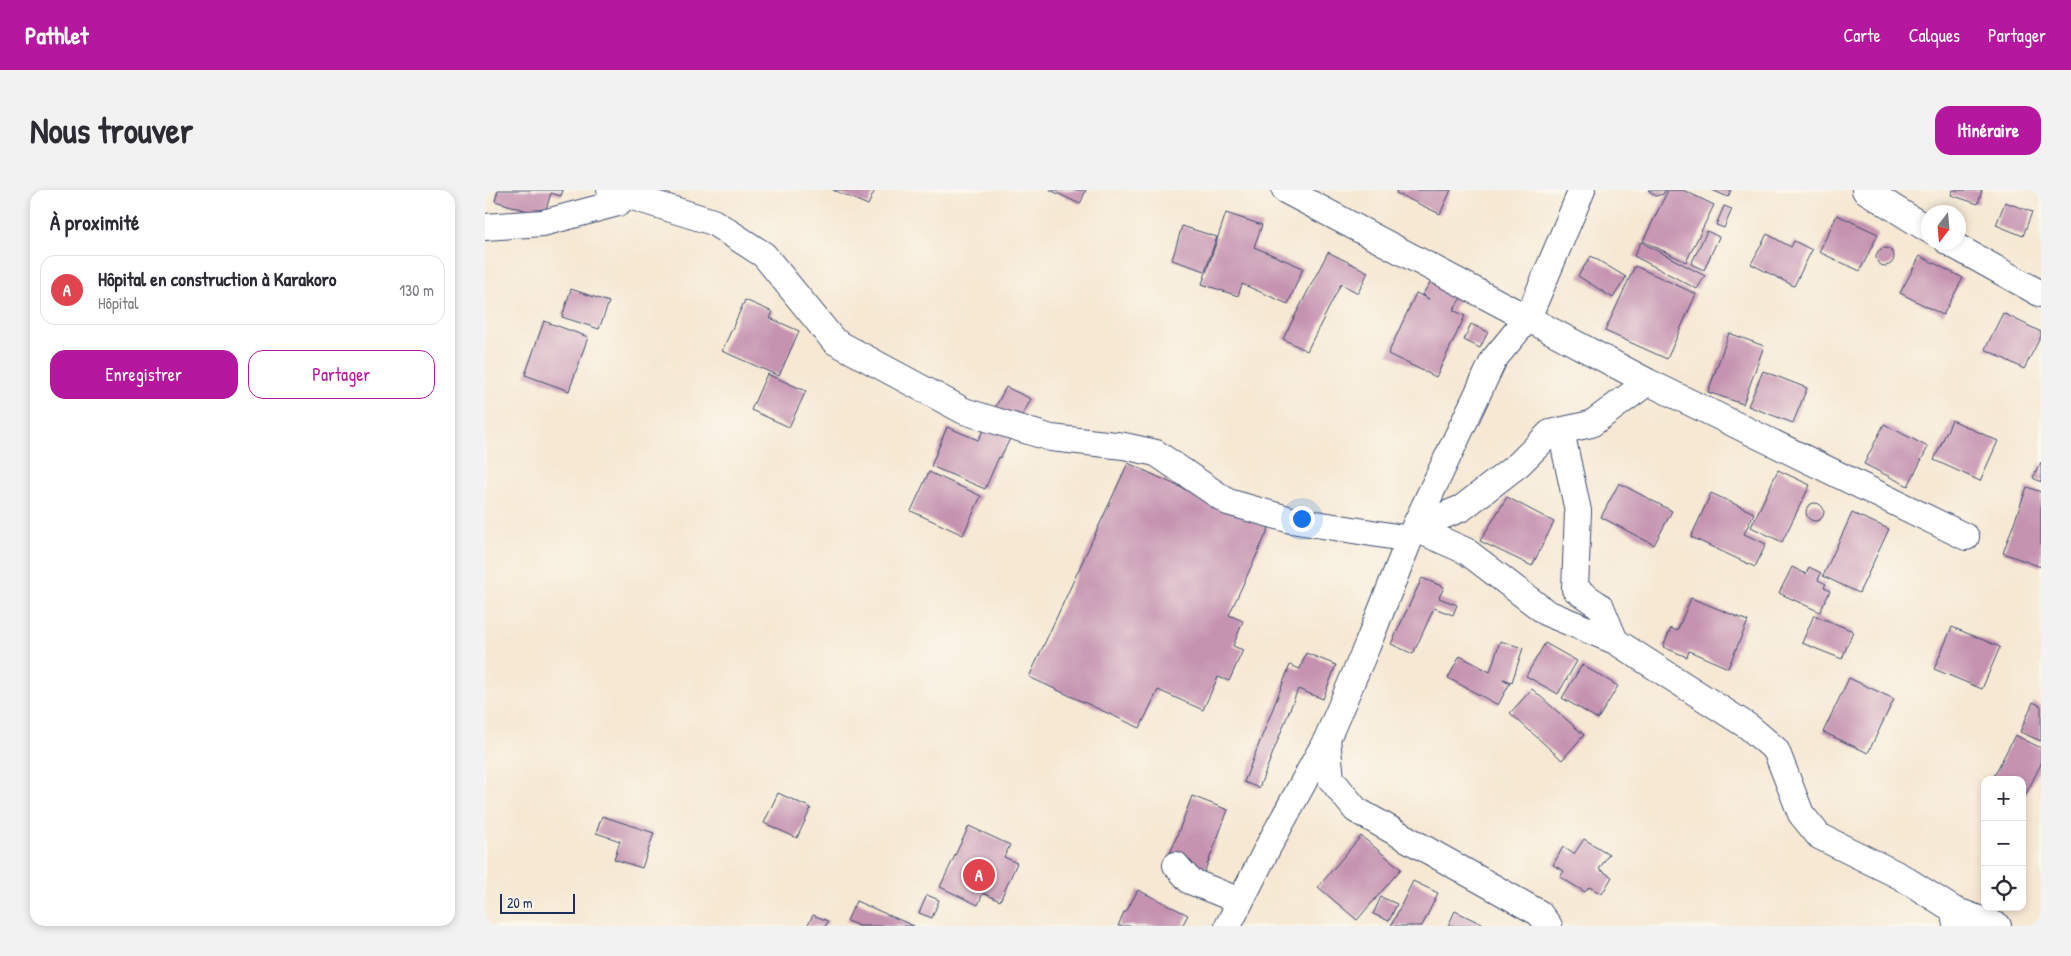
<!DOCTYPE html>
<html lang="fr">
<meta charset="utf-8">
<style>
:root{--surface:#fff;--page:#f2f2f3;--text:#2b2b33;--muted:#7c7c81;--line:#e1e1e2;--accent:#b5179e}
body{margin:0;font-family:"Patrick Hand",sans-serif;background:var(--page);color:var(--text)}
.controls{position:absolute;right:15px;bottom:15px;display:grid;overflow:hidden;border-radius:10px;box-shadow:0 2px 8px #0003}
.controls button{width:45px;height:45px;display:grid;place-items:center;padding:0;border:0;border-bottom:1px solid var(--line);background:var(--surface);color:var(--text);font:25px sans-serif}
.compass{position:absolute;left:1436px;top:15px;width:45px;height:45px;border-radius:50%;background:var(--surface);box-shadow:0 2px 8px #0003;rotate:196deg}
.scale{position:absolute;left:15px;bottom:12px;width:75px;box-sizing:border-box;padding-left:5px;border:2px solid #1b2f5e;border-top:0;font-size:14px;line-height:18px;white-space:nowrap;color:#1b2f5e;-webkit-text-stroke:4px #fbf7ec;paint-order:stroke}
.you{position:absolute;left:816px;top:328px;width:18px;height:18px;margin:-12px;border:4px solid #fff;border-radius:50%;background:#1a73e8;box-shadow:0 0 0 8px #1a73e833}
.badge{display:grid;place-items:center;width:32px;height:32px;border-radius:50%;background:var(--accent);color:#fff;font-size:16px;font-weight:700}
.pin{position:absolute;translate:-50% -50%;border:2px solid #fff;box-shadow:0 1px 5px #0006}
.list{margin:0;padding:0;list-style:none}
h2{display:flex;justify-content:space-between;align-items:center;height:65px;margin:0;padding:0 20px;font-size:21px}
h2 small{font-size:16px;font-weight:400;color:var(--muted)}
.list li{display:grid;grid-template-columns:32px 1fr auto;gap:15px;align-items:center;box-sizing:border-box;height:70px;margin:0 10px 10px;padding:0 10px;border:1px solid var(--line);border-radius:15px}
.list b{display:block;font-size:19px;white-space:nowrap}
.list p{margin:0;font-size:16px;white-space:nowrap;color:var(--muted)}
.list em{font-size:16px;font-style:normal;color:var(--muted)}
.actions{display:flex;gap:10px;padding:15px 20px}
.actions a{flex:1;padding:11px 0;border:1px solid var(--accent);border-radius:15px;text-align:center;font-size:18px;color:var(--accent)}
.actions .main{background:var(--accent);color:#fff}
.icon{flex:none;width:28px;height:28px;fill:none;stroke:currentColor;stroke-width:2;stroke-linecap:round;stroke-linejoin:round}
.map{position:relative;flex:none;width:1556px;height:736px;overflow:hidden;border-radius:15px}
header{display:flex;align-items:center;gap:30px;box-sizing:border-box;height:70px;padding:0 25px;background:var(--accent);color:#fff}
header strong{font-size:24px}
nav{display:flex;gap:28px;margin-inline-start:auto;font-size:18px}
.intro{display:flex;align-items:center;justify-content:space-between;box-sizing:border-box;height:120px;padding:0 30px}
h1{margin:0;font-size:35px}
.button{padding:12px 22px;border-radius:15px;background:var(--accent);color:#fff;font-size:18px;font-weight:700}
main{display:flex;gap:30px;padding:0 30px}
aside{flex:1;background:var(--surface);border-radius:15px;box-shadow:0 2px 8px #0003}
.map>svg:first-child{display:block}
.building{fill:#c593b0}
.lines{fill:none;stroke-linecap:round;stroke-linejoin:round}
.minor-casing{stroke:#3c4b70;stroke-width:28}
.minor{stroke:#fff;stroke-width:26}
</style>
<header>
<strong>Pathlet</strong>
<nav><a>Carte</a><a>Calques</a><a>Partager</a></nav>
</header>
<div class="intro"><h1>Nous trouver</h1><a class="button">Itinéraire</a></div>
<main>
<aside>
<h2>À proximité<small></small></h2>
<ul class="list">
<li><span class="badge" style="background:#e0444e">A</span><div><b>Hôpital en construction à Karakoro</b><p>Hôpital</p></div><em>130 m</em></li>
</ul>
<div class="actions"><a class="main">Enregistrer</a><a>Partager</a></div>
</aside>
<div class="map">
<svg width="1556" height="736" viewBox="0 0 1556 736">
<rect width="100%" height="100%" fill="#fbf7ec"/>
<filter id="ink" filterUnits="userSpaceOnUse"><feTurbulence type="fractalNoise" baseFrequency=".02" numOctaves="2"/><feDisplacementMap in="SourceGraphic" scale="10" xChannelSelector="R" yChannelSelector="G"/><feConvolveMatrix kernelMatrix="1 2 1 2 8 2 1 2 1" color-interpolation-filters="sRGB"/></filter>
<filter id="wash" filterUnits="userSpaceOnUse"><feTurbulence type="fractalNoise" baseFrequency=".0096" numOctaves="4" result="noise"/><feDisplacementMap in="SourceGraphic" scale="20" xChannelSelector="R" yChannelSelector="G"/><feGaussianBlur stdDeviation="1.12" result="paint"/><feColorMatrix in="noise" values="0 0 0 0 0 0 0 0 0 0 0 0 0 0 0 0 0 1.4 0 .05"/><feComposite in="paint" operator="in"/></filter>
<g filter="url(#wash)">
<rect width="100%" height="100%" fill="#f6e8d3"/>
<g id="blocks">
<!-- building -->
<path class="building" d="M13,0H78L76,6L66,3L59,26L10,11Z
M348,0H390L383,15Z
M565,0H601L595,14Z
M912,0H966L955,24L911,3Z
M1163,0H1181L1178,4L1171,6Z
M1183,0H1198L1229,15L1201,72L1158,51Z
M1227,0H1246L1243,7Z
M1468,0H1497L1493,14L1466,5Z
M1520,12L1547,22L1538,46L1511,35Z
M1239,16L1247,19L1239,38L1231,35Z
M741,23L777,35L769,57L818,78L803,114L757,94L753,106L717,94Z
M1352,25L1393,44L1375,81L1334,62Z
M697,36L732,47L720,81L687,70Z
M1222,41L1234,47L1219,80L1206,74Z
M1282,44L1306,57L1309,51L1327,60L1309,96L1266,74Z
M1156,52L1220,86L1212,99L1149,66Z
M1391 67a9 9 0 1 1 18 0a9 9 0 1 1-18 0Z
M843,62L883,82L873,103L856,94L822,161L798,149Z
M1106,66L1141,87L1128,108L1093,86Z
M1435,66L1478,88L1458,125L1415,103Z
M1150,76L1211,104L1182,169L1120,141Z
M955,78L983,97L968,120L980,126L951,187L903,164L931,103L944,109L937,105Z
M86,99L124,112L114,139L77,127Z
M260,110L288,122L285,128L314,141L294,186L237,161Z
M1518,123L1556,142V146L1539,179L1500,159Z
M59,131L103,147L84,201L40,185Z
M986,134L1003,142L995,158L979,150Z
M1244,143L1279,156L1258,214L1223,202Z
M1278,181L1322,198L1308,233L1263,216Z
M282,184L321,201L304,237L266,220Z
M521,197L546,209L515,268L514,267L500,299L446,276L462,237L493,250Z
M1467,230L1513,251L1495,291L1449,270Z
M1399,234L1443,257L1423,296L1379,274Z
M1556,272V292L1548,288Z
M643,273L784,338L744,425L758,431L748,456L758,460L744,491L733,487L718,520L673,500L655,538L544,487Z
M1293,280L1325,295L1297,352L1266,337Z
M444,282L496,306L478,345L426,321Z
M1134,293L1187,321L1169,355L1116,327Z
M1542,297L1556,302V377L1518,363Z
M1226,303L1269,323L1259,344L1281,354L1270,377L1206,347Z
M1022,307L1069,332L1047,376L995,351Z
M1321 322a9 9 0 1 1 18 0a9 9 0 1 1-18 0Z
M1367,323L1404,339L1374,403L1338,386Z
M1307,377L1321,384L1324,377L1336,383L1333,390L1341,394L1339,397L1345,401L1335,422L1294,403Z
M937,388L959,397L954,408L972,415L968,425L949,418L928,464L906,454Z
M1206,408L1263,431L1243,478L1204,461L1202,467L1178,457L1186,438L1192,441Z
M1329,425L1368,441L1357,469L1317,453Z
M1467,437L1515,457L1497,499L1449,479Z
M1015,451L1038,458L1027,492L1018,489L1025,493L1013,515L963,488L975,466L1005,482Z
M1060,453L1092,471L1073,504L1041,486Z
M821,463L851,475L838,509L813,499L774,598L759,592L805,475L815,479Z
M1097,475L1133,496L1113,529L1077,508Z
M1364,488L1409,509L1383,563L1338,542Z
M1047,499L1099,545L1077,570L1025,523Z
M1548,512L1556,516V551L1535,542Z
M1530,545L1556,558V574L1539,608L1537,590H1507Z
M293,603L326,618L312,648L279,633Z
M707,606L743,620L719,683L683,669Z
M117,626L169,643L157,678L129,669L135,651L111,643Z
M484,636L525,655L519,667L532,673L515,711L498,703L493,715L455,697Z
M876,646L916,679L872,730L833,697Z
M1099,649L1124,664L1114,679L1127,687L1117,704L1104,697L1100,702L1075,687L1079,681L1068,675L1078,657L1089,664Z
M928,691L953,703L937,736H906Z
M653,700L703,725L697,736H633L639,722H641Z
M442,705L454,710L447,728L434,723Z
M896,707L912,714L904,731L888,724Z
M371,711L429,736H374L362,731Z
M970,721L1001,736H963Z
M328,725L343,731L341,736H322Z"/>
</g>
</g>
<g filter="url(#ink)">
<use href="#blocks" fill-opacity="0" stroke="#3c4b70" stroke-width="1"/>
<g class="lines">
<!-- minor casing -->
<g class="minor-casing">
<path id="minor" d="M125,0L228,32L279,65L349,151L479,221L566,248L639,256L671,263L743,312L806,330L924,349
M800,0L1163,192L1481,347
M1380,0L1444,40
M0,37L58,33L133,13L142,5
M1463,52L1556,104
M1076,241L1093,321L1090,399L1116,417L1130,451
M929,338L981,361L1062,423L1130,451L1264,537L1291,560L1316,624L1334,646L1415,686L1469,720L1471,736
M929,338L977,318L1034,274L1065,243L1106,234L1163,192
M842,549L846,589L871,620L1054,723L1064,736
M691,675L705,691L755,711
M1469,720L1513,736
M743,736L783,657L842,549L882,456L929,338L1009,169L1043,128L1097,0"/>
</g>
<!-- minor -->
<use href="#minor" class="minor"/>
</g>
</g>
</svg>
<div class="controls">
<button>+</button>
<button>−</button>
<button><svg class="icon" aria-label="locate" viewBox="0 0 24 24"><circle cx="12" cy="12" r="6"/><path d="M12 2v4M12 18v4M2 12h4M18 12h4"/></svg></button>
</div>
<svg class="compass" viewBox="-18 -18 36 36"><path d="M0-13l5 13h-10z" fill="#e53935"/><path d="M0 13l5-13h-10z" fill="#7c7c81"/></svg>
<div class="scale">20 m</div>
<div class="you"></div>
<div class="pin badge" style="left:494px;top:685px;background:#e0444e">A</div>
</div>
</main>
